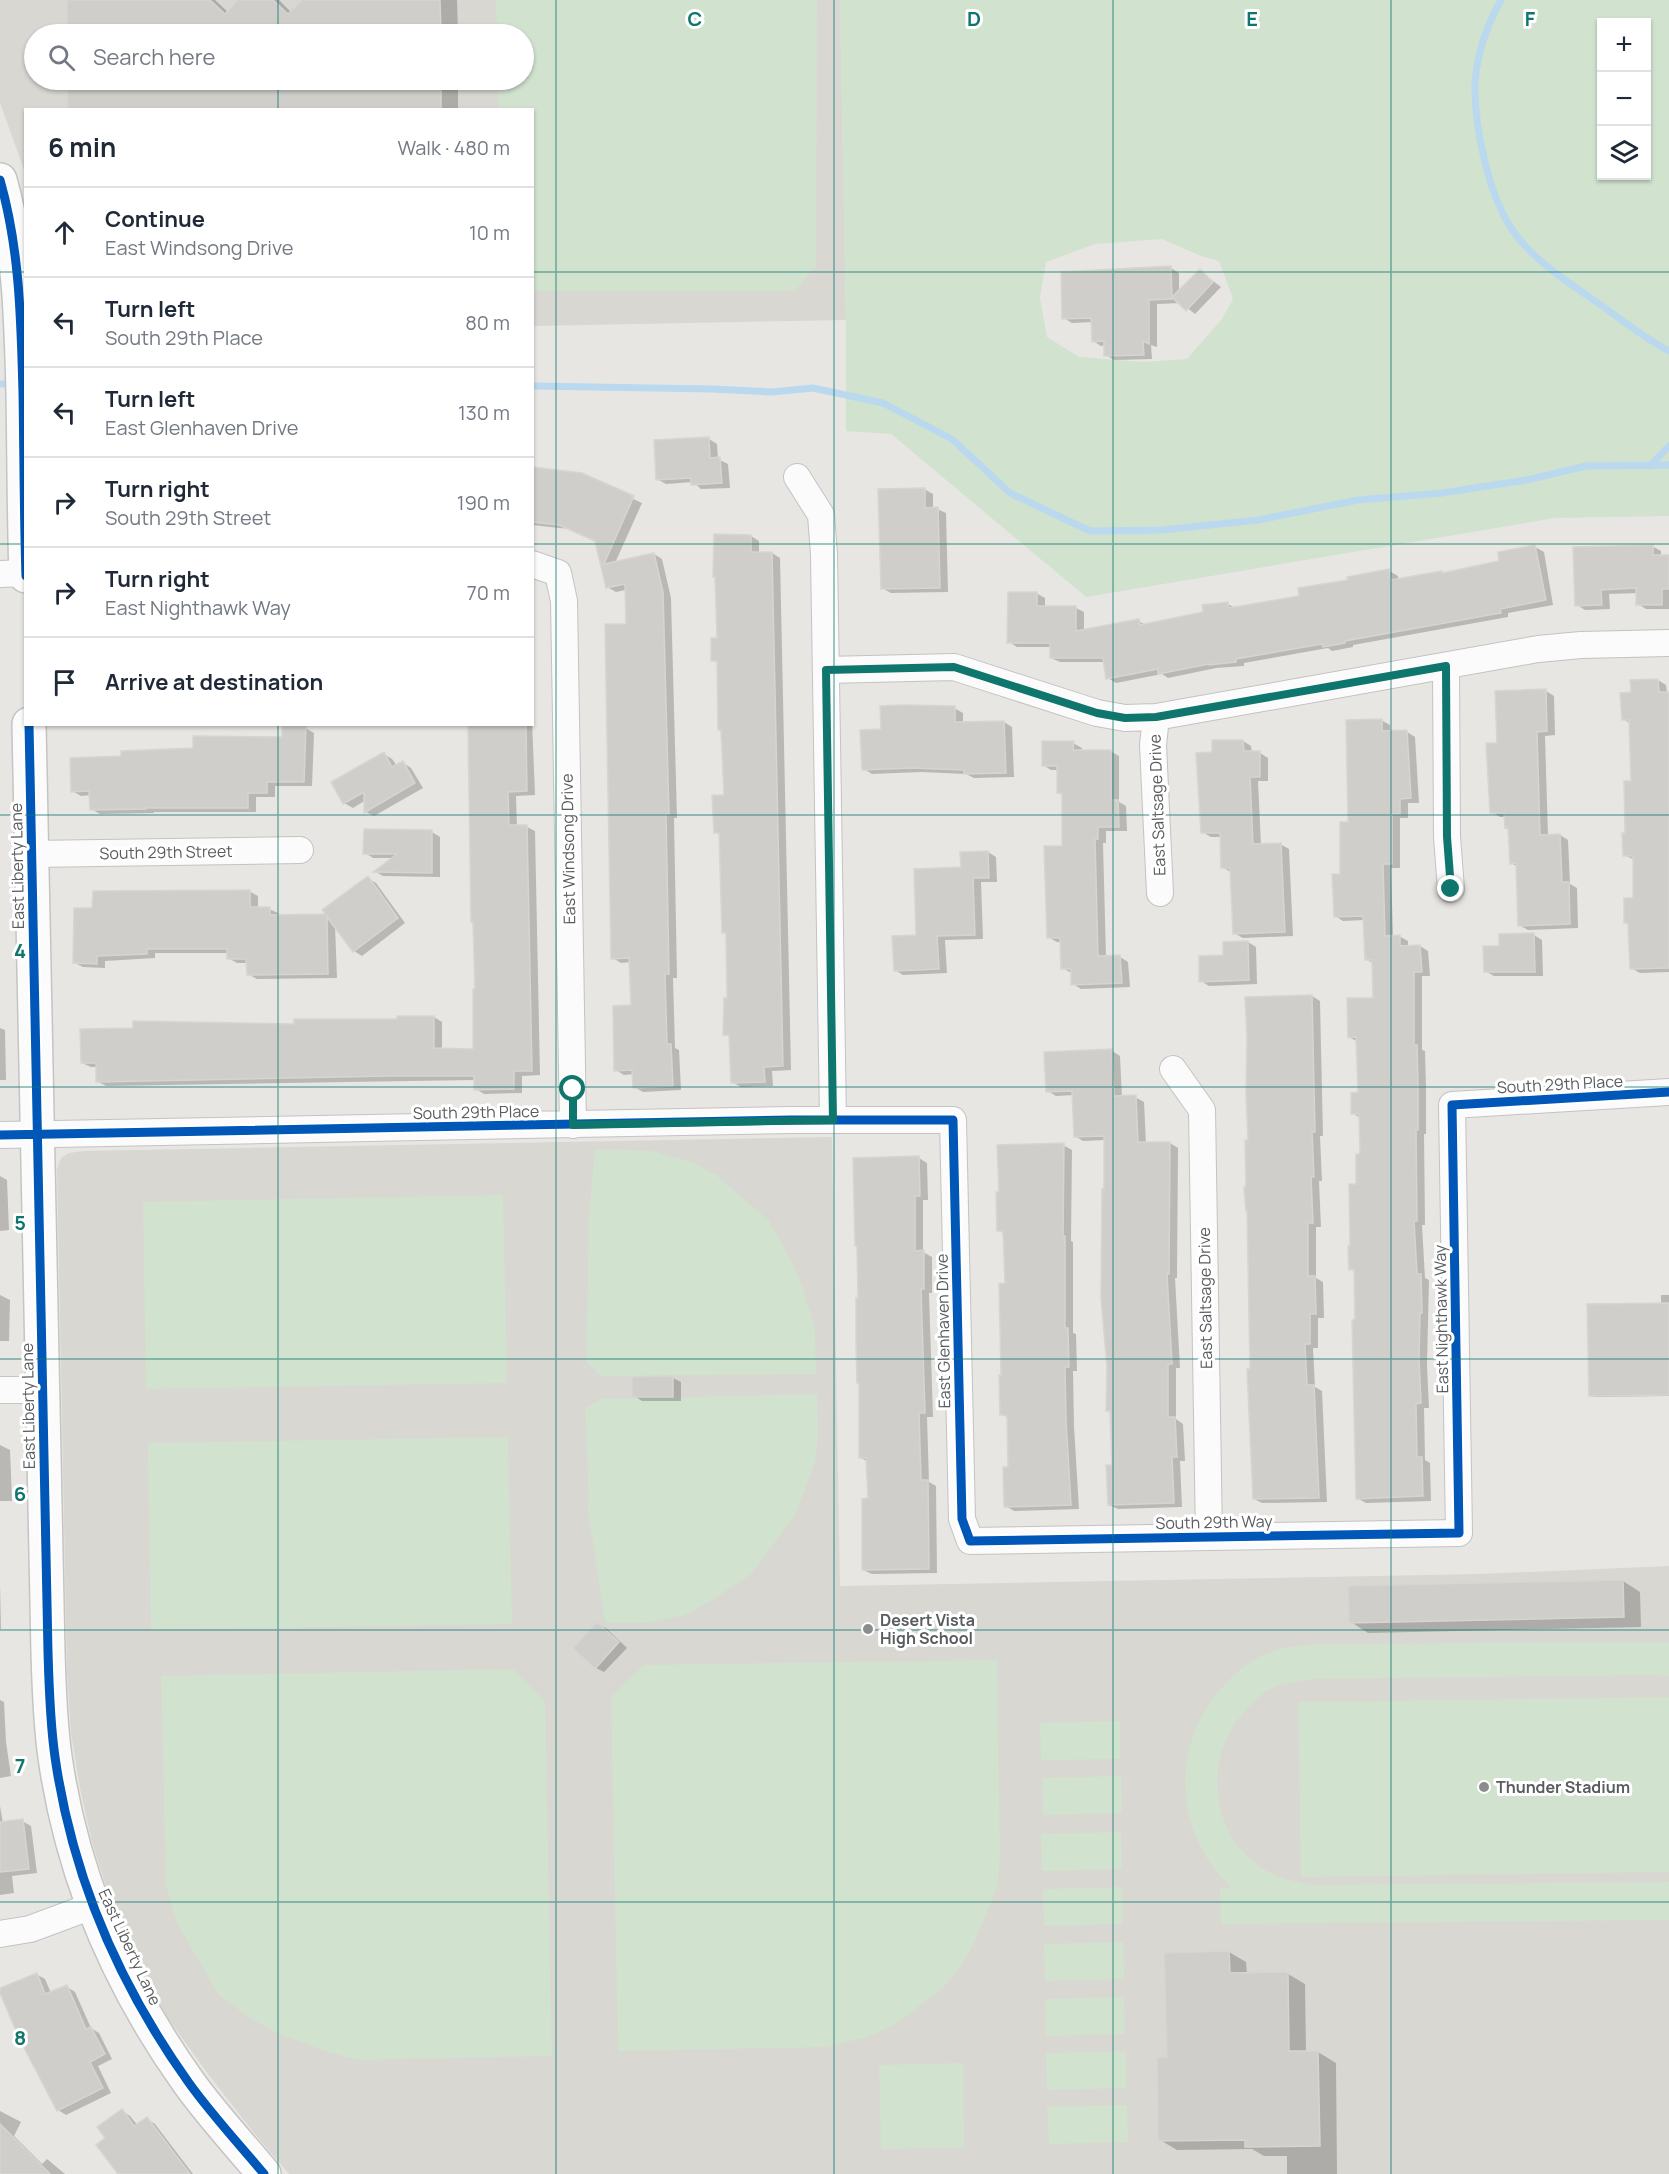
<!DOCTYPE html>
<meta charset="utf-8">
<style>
:root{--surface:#fff;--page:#f2f2f3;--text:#1f2937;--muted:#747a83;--line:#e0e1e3}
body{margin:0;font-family:Manrope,sans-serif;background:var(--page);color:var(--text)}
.controls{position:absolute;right:18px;top:18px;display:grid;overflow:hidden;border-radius:0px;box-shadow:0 2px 4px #0004}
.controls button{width:54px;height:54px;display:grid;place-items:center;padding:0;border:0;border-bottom:2px solid var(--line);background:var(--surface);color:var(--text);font:30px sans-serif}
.stop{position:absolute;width:18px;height:18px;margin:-14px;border:4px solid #0f766e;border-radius:50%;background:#fff}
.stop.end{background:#0f766e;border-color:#fff;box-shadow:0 2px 6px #0008}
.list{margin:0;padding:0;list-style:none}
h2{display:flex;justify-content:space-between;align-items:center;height:78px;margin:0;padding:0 24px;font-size:26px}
h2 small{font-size:20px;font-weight:400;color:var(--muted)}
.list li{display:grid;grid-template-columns:39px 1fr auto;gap:18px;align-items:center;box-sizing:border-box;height:90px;padding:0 24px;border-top:2px solid var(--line)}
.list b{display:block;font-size:22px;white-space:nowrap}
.list p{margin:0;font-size:20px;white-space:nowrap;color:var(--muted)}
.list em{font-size:20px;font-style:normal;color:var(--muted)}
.icon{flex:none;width:33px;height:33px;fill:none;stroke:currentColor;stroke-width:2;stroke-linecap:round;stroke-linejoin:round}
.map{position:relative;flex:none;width:1669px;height:2174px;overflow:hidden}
.search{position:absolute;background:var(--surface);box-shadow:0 2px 4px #0004;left:24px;top:24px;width:510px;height:66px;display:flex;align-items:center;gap:15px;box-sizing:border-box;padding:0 21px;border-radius:33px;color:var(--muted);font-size:22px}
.panel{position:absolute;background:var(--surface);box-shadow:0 2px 4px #0004;left:24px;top:108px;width:510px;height:618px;border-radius:0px}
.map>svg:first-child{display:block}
.education{fill:#d9d7d2;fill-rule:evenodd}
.green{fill:#d1e2cf;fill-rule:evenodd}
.shadow{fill:#0003}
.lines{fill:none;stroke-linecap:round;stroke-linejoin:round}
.stream{stroke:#bad9ef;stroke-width:7}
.building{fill:#cfcecb;stroke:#d7d5d2;stroke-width:1.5}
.street-casing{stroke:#c3c3c3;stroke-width:28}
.secondary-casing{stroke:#c4c4c4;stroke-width:36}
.street{stroke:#fcfbfb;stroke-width:26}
.secondary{stroke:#fcfbfb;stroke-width:33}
.cycleway-casing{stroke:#fff;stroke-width:13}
.cycleway{stroke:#0057b8;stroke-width:9}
.route{stroke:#0f766e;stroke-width:8}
.grid{fill:none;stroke:#0f766e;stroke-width:1.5;stroke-opacity:0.55}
.poi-dot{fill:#8b8c8d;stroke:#fff;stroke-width:2}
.labels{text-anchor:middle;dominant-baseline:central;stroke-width:6;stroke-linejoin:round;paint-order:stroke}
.street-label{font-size:16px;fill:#595c5f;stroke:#fff}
.poi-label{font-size:16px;font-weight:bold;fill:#595c5f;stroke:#fff;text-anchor:start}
.grid-label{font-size:20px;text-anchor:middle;font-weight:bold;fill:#0f766e;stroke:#fff;stroke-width:6;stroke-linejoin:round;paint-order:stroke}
</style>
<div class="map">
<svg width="1669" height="2174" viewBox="0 0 1669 2174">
<rect width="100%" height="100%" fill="#e8e6e2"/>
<!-- education -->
<path class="education" d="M0,0H840L846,320L533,326L532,110H26L25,172L0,103ZM34,34H524V80H34Z
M832,1137L840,1586L1480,1574L1669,1566V2174H289L258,2138L208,2074L169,2020L147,1981L114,1912L92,1842L80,1788L71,1733L67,1672L57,1169L61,1158L69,1153L84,1151Z"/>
<!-- green -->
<path class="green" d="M496,0H817L816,266L795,291H533L532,110L499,109L498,80H524V34H497Z
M840,0H1669V516L1555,518L1086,597L891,434L846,431V320ZM1602,22H1646V176H1602ZM1162,239L1201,256L1219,261L1233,299L1222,319L1187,359L1143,362L1079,357L1047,337L1040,298L1046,262L1095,244Z
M595,1149L652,1151L692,1162L716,1175L769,1221L793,1264L804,1291L815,1330L816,1374L601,1376L586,1361L589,1217Z
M503,1195L507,1383L146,1389L143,1202Z
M817,1394L818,1437L815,1462L804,1492L793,1518L751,1574L711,1601L685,1615L654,1622L605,1623L587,1502H589L585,1409L601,1399Z
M508,1437L512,1624L151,1630L148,1443Z
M1652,1642L1669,1643V1676L1653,1675L1311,1679C1296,1682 1280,1684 1267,1691C1258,1697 1250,1705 1243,1713C1205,1756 1209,1828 1256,1864C1272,1876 1292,1881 1311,1885L1669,1882V1920L1221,1924L1220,1889L1231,1887C1221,1876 1210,1865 1203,1851C1174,1799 1181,1733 1221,1689C1234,1674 1249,1660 1268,1653C1282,1647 1298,1646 1313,1644Z
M997,1660L1000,1854L998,1885L976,1939L962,1965L943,1988L897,2023L868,2037L825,2047L618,2051L611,1697L644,1665Z
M513,1669L545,1702L552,2056L359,2060L328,2052L281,2035L250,2018L219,1995L177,1923L166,1885L161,1676Z
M1669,1697V1872L1301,1877L1298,1702Z
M1120,1721V1759L1041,1760L1040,1723Z
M1121,1776L1122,1813L1043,1815L1042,1778Z
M1121,1832L1122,1869L1042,1871L1041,1834Z
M1122,1887L1123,1924L1044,1926L1043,1889Z
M1123,1942L1124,1979L1045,1981L1044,1944Z
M1124,1997L1125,2034L1046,2036L1045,1999Z
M1126,2051V2088L1047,2090L1046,2053Z
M963,2063L964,2148L881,2149L879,2065Z
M1127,2105L1128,2142L1049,2144L1047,2107Z"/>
<!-- shadow -->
<path class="shadow" d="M68,0H215L229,13L240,0H279L292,13L304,0H457L458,34H69Z
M69,80H458V110H69Z
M1171,268L1179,273V292L1200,271L1221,287L1195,314L1181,303L1157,304V347L1151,345L1152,359L1114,360L1106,355V345L1101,346L1093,341V322L1072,323L1064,318Z
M709,439L717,444L718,459L728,464L730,488L701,489L693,482L666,484L657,479Z
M532,469L582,475L642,503L615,563L654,554L662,559L671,598L677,818H674L677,978H673L675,1048L679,1050L681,1090L643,1092L634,1087V1074L624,1075L616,1070L632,1006L631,962L621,963L613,958L627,625L626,590L616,592L607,587L597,541L569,529L532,525Z
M924,489L933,494V509H937L946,513L948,592L891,593L882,588Z
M751,536L759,541V553H772L780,558L791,1070L772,1071L773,1086L741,1087L732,1082L731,1037L725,1034L729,1000L727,935L724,932L721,835L715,832L725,796L722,731L719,729V664L713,660Z
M1652,546L1661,551V556H1669V609H1646L1638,604V593L1609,594L1610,609L1585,610L1577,605Z
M1535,547L1544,552L1553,605L1508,613V617L1353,645V647L1332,651L1328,648L1244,663V666L1216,668L1168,678L1162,674L1116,683L1108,678L1105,662H1060L1051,658V647H1017L1009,642L1036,593L1045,598V608H1076L1084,612V631L1138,621L1146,625L1204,613L1228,604L1237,609L1301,597L1350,581L1389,571L1398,576V580L1441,573L1444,574L1501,562Z
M1658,680L1666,685L1667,693H1669V972L1640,973L1631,968L1629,924L1625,922L1634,900L1635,860L1624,855L1632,782L1631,724L1623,719L1632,694Z
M1546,691L1554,696L1555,735L1545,736L1548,836L1560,835L1568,840L1570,884L1577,888L1578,928L1528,930L1519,925L1518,867L1511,863L1510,829L1506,827V817H1500L1492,812L1499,744Z
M954,708L963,713V723L1004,722L1012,727L1014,777L974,778L966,774L921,772L872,774L864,769L883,730Z
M532,720L535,795L516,796L517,827H527L535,831L540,1075L522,1076V1093L484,1094L476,1089L475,1080L106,1086L97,1081V1067H91L82,1063L296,1025L434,1017L442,1022V1049L475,1050L477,991L469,724H532Z
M1381,720L1390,725V732H1407L1415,737L1419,803H1408V818H1400V868H1391L1393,937L1399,936L1408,941V947L1420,946L1428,951L1430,976H1422V1050L1425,1051L1426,1089V1134H1424L1425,1225H1422L1425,1278L1429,1280L1427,1365L1429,1408H1424L1425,1460L1430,1463L1431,1501L1366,1503L1357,1498L1356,1272L1350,1269L1362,1156L1360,1118L1353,1113L1360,1094L1358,1042L1349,1037L1375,1000L1373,963L1367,960L1365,920L1343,921L1335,916L1349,824Z
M305,728L314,733L312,786H275V797H256V812H154V813L100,814L91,809V795L81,796L72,791L123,758L283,739Z
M1243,741L1251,746L1252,753H1260L1268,758V781H1258L1261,845L1280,844L1289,849L1293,936L1243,938L1234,933L1231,872L1222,867L1221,837H1211L1202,832L1214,754Z
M1073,743L1082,748V751H1110L1119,756V802L1126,806L1127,831H1106V843H1103L1106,957H1120L1128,962L1130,987L1081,989L1073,984L1072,973L1062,968L1061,942H1057L1048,937L1063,847V795L1058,792L1059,770H1051L1043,765Z
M384,754L392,759L397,766L403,763L411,768L423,788L374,816L366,812V800L353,808L344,803Z
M432,832L440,837V877L383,876L376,872L395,858H373L365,853Z
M988,852L996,857L997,882H981L983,939L945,940L947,973L903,975L895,970L962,868Z
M368,878L376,883L405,923L362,956L354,951L335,925L337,978L257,979L248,974V963H237L228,958V953H155V958L105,961V968L83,967L75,963L94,909L249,891L258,896V909H269L278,913V917L328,915Z
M1534,935L1542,940L1543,976H1494L1485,971L1501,947Z
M1248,942L1256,947L1257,984L1209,986L1201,981L1225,957Z
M1312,996L1320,1001L1323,1136H1320L1322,1181H1319L1321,1227H1316V1278L1323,1282L1324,1318H1318V1348H1313L1315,1387L1322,1391L1327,1502L1262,1503L1254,1499L1249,1142Z
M0,1028L5,1030L6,1080H0Z
M1112,1051L1120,1056L1122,1098L1135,1097L1144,1102L1146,1144L1170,1143L1178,1148L1177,1278H1175L1180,1368H1176V1419L1183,1424L1185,1461H1180L1182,1507L1118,1509L1109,1505L1114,1467L1112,1412L1108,1410L1105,1140L1083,1141L1075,1136L1074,1095L1056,1096L1048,1091Z
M1063,1145L1072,1150L1071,1241L1073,1242V1333L1076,1334L1077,1371H1073L1074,1426L1079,1509L1014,1511L1006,1506L1010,1468L1009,1418L1001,1414L1006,1285L1005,1234L998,1230Z
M919,1158L927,1163L928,1200H923V1252L932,1257V1293H929L933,1417H927L929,1482L936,1486L937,1573L872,1574L863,1570L870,1500L868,1462L861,1458Z
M0,1176L7,1180L9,1230L0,1231Z
M0,1295L10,1300L9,1341H0Z
M1661,1295H1669V1396L1594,1397L1590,1395L1661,1305Z
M673,1378L681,1382V1401H642L634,1396Z
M0,1445L10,1450L12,1501H0Z
M1623,1581L1640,1592L1641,1627L1368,1633L1351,1622Z
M0,1584L1,1629H0Z
M597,1624L606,1628L627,1648L604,1672L596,1668Z
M0,1700L4,1702L6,1742L11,1776L0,1778Z
M0,1806L3,1823L22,1821L31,1826L37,1873L12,1876L14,1893L0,1895Z
M1229,1952L1246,1962L1247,1974H1288L1305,1984L1306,2053L1318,2052L1336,2063L1337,2174H1287V2156H1264L1252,2149L1177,2150L1160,2140L1169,2059Z
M36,1974L45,1979L51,1993L67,1987L75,1992L91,2028L99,2033L112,2059L98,2066L111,2093L66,2115L58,2110Z
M0,2111L21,2122L14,2136L42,2164L47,2159L65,2174H0Z
M122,2111L130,2116L138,2126L147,2119L155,2124L193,2174H121L107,2138Z"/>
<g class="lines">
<!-- stream -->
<path class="stream" d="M1501,0C1487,25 1477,54 1475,83C1474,127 1489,200 1516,235C1539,265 1571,284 1601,305C1623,321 1644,338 1669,351
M0,384H14
M532,386L712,389L772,392L813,388L883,403L952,439L1010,493L1090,531L1162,530L1258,520L1358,500L1442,493L1527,480L1586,466L1669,465
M1650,466L1669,446"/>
</g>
<!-- building -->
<path class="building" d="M67,0H210L225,14L238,0H273L288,14L302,0H440L441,34H67Z
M67,80H441V110H68Z
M1171,266L1172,299L1149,300V344L1143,341L1144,355L1104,356V341L1092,342L1091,318L1062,319L1061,272Z
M1200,269L1213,282L1186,311L1172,297Z
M709,437L710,458L720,457L722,483L691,485V478L656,480L654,440Z
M532,467L582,473L634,496L604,564L654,553L663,592L669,814H666L669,974H665L667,1044H671L673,1086L633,1088L632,1070L614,1071L613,1006L631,1005L629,958L611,959L605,624H626L625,584L606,588L595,541L559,525L532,522Z
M925,488V508L938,507L940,588L881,589L878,489Z
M714,534L751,535V552H772L783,1066L764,1067L765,1082L731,1083L729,1035H723L724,998H727L726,933H722L719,833H714L712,795H724L721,730H718L717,661H711V638H717L715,577H713Z
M1535,545L1546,600L1500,609L1501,613L1345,641V643L1323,647L1322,644L1236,659V662L1209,665V664L1158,674V669L1106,679L1103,658H1050V643H1007L1008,592H1037V606H1076V631L1139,619L1140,625L1203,612L1202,605L1228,602L1229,608L1299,596L1298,588L1348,580L1347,577L1389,569L1391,580L1442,571V573L1499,561L1498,552Z
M1653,545V555H1669V589H1662V605H1636V588L1601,590L1602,605L1575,606L1573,547Z
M1658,679L1659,692H1669V968L1630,969L1628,923H1624V898H1633V856H1623L1622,833H1625L1624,781H1631L1629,720H1622L1620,693L1631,692L1630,680Z
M1546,689L1547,731L1537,732L1540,835L1560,834L1562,882H1569L1570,924L1518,926L1516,863L1510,864L1508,827L1505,828L1504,813H1490L1486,743H1497L1495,691Z
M903,705L955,706V722L1004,721L1006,773L964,774V770L912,768L862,770L860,730L881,729L880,706Z
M1382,719V731L1407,730L1411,798L1400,799V814H1392V864H1383L1385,936L1400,935V946L1420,945L1422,972H1414V1045H1417L1418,1083V1130H1416L1417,1221H1414L1417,1274H1421L1422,1313H1420L1419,1359L1421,1403L1416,1404L1417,1457H1422L1423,1496L1356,1499L1352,1320H1355L1354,1269L1349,1270L1348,1246H1350L1349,1184H1356V1154H1360L1359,1114H1351V1093L1358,1092L1356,1037L1348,1038L1347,998H1373L1372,960H1365L1363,916L1334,917L1332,874H1340V822H1348L1346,720Z
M468,724H526L527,791L508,792L509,825H527L532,1071H514V1089L474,1090V1076H389L96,1082V1063H81L80,1029L133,1028V1021L294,1024V1019H397V1016H434V1048L473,1049V989H475L473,922H471Z
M282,726H306L304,782H267V793H248V808H146V809L90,810L89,791L71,792L70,758L121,756V751L193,748V736L282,737Z
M1212,740H1243L1244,751H1260V777H1250L1253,844L1281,843L1285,932L1233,934L1230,868H1221L1220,833H1201L1196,753L1212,752Z
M1042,741H1074L1073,750H1111V800H1118L1119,827H1098V839H1095L1098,956L1120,955L1122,983L1071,985V969H1061L1060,938H1047L1044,846H1062V793H1057V766H1042Z
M384,752L392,767L403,761L415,783L364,813V792L343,804L331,782Z
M364,829L432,830V873L373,872L397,854H363Z
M988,851L989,878H973L975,935L937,936L939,969L894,971L892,936L916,935L914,869L961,867L960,852Z
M368,876L398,918L353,952L327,917L328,974L247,975L246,959H227V949H147V954L97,956V964L73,963L74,908H92L93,891L250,890V907H270V915L325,914L322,910Z
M1534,933L1535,972H1484L1483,946H1499V934Z
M1248,941L1249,980L1199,982V956L1223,955V942Z
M1312,995L1315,1132H1312L1314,1177H1311L1313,1223H1308V1276H1315L1316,1314H1310V1344H1305L1307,1385H1314L1319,1498L1253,1499L1247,1369H1250L1247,1211H1246L1244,1187L1246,1186L1245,1140H1248L1246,1094L1247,1037L1245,997Z
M1112,1049L1114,1096L1136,1095L1138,1142H1170L1169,1274H1167L1172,1364H1168V1417H1175L1177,1457H1172L1174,1503L1108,1505L1106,1465H1112L1110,1411H1106L1107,1366L1101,1298L1102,1189H1104V1136L1074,1137L1072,1091L1046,1092L1044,1052Z
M1064,1143L1063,1236H1065V1328H1068L1069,1367H1065L1066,1420L1071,1505L1004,1507L1003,1467H1008L1007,1415H1000L999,1375H1001L999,1284L1005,1283L1003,1231H997L996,1192H999L997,1145Z
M919,1156L920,1196H915V1251L924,1250V1289H921L925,1413H919L921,1480H928L929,1569L862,1570V1499L868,1498L866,1458H859V1383H857L856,1343V1298H858L857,1246H855L853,1158Z
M1669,1303V1395L1589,1396L1587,1304Z
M673,1376V1397H632V1377Z
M1623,1580L1624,1617L1349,1623L1348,1586Z
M597,1622L619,1642L595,1669L573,1648Z
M23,1819L29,1869L0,1872V1822Z
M1229,1951L1230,1973L1288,1972L1289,2051H1318L1320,2146L1245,2147V2140L1158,2141L1157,2057H1167L1164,1953Z
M37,1973L45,1994L67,1985L86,2029L91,2027L105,2054L90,2062L103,2088L57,2111L20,2040L0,1993V1988Z
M122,2109L134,2126L147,2117L190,2174H118L96,2145L105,2138L97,2127Z
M0,2124L50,2174H0Z"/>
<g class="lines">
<!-- street casing -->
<g class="street-casing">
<path id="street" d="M797,477L821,515L824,554L833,1120
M532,564L558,573L564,601L573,1125
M0,574L26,573
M1446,666L1447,837L1451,889
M826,670L954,667L1097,713L1125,718L1156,717L1538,649L1581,645L1669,643
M1156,717L1153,745L1160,893
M31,854L300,850
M1173,1069L1202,1110L1209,1537
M0,1135L791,1120H953L962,1519L970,1541L1459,1533L1452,1105L1669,1092
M0,1390H43
M0,1934L30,1929L92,1906"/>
</g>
<!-- secondary casing -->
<g class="secondary-casing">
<path id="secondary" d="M0,180C20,250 21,321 23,393C24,454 24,515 26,576
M29,724L48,1652C49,1687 50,1723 55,1757C72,1876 119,1985 189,2083C212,2115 239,2144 264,2174"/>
</g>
<!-- street -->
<use href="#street" class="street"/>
<!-- secondary -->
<use href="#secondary" class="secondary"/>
<!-- cycleway casing -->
<g class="cycleway-casing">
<path id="cycleway" d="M0,180C20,250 21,321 23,393C24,454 24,515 26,576
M29,724L48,1652C49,1687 50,1723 55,1757C72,1876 119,1985 189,2083C212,2115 239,2144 264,2174
M0,1135L791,1120H953L962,1519L970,1541L1459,1533L1452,1105L1669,1092"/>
</g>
<!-- cycleway -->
<use href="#cycleway" class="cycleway"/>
</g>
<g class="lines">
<!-- route -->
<path class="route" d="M573,1089V1125L833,1120L826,670L954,667L1097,713L1125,718L1156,717L1446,666L1447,837L1451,889"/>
</g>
<!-- grid -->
<path class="grid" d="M278,0V34M556,0V2174M834,0V2174M1113,0V2174M1391,0V2174M278,80V110M0,272H26M532,272H1669M0,544H26M532,544H1669M278,724V2174M0,815H1669M0,1087H1669M0,1359H1669M0,1630H1669M0,1902H1669"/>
<!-- markers -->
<g class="poi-dot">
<circle cx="868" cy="1629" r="6"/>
<circle cx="1484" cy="1787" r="6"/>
</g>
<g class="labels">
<!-- street labels -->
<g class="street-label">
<text transform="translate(1157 805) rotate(-92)">East Saltsage Drive</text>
<text transform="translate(568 849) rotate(-91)">East Windsong Drive</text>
<text transform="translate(166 852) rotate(-1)">South 29th Street</text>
<text transform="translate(17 866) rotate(-91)">East Liberty Lane</text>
<text transform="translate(1560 1084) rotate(-3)">South 29th Place</text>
<text transform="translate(476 1112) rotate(-1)">South 29th Place</text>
<text transform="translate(1205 1298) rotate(-91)">East Saltsage Drive</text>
<text transform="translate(1441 1319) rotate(-91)">East Nighthawk Way</text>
<text transform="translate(943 1331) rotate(-91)">East Glenhaven Drive</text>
<text transform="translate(28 1406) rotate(-91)">East Liberty Lane</text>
<text transform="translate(1214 1522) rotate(-1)">South 29th Way</text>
<text transform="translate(130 1947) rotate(65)">East Liberty Lane</text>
</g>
<!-- poi labels -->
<g class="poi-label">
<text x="880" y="1620">Desert Vista<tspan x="880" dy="18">High School</tspan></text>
<text x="1496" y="1787">Thunder Stadium</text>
</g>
</g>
<g class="grid-label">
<text x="695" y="26">C</text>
<text x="974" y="26">D</text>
<text x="1252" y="26">E</text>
<text x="1530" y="26">F</text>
<text x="20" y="958">4</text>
<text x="20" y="1230">5</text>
<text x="20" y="1501">6</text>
<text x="20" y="1773">7</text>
<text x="20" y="2045">8</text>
</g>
</svg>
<div class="controls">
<button>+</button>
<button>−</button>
<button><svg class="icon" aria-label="layers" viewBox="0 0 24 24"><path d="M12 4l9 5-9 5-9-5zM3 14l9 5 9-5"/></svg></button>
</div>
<div class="stop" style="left:573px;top:1089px"></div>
<div class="stop end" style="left:1451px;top:889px"></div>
<div class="search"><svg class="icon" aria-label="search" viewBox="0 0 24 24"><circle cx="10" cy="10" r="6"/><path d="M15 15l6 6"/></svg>Search here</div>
<section class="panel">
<h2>6 min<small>Walk · 480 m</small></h2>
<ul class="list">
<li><svg class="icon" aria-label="ahead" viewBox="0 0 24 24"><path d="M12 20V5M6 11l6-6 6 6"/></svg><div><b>Continue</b><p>East Windsong Drive</p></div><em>10 m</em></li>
<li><svg class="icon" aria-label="left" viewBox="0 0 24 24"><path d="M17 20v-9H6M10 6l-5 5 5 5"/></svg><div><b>Turn left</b><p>South 29th Place</p></div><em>80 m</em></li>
<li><svg class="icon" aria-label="left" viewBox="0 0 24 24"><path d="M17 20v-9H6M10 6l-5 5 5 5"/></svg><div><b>Turn left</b><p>East Glenhaven Drive</p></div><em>130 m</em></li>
<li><svg class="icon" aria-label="right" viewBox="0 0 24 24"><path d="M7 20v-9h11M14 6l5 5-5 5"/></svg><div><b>Turn right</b><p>South 29th Street</p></div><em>190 m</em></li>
<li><svg class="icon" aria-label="right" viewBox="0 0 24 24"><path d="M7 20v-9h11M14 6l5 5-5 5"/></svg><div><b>Turn right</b><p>East Nighthawk Way</p></div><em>70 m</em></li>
<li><svg class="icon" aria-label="arrive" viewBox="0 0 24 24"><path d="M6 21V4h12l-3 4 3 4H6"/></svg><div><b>Arrive at destination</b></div></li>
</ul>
</section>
</div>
